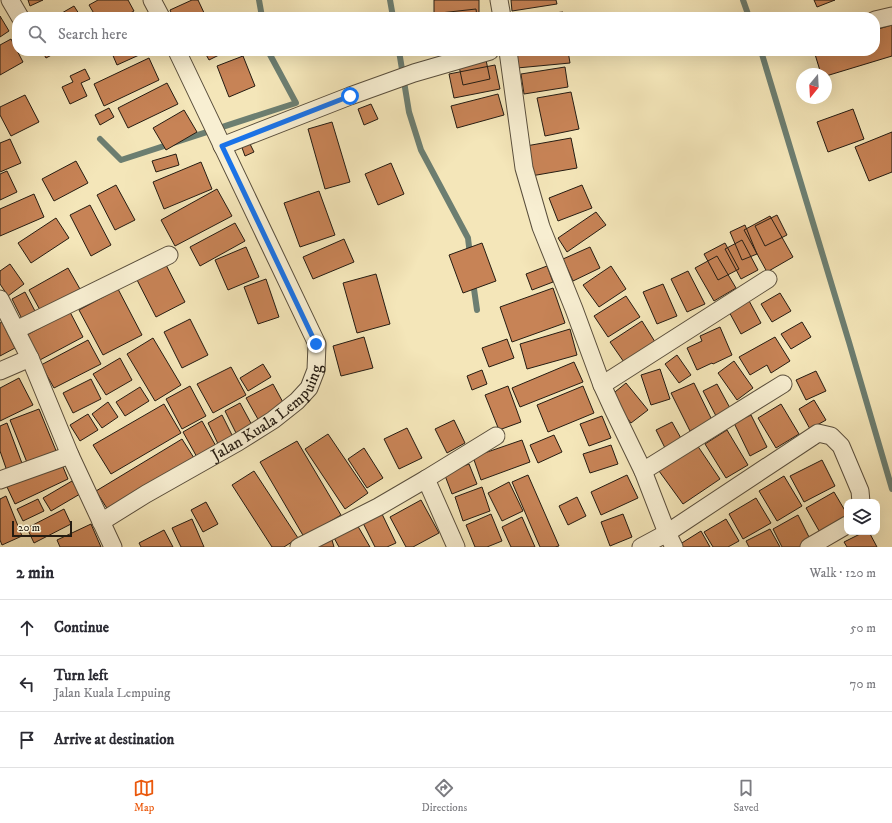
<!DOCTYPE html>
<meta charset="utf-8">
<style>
:root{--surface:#fff;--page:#f7f7f7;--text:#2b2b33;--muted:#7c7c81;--line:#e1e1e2;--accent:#ea580c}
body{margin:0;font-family:"IM FELL DW Pica",serif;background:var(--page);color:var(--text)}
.controls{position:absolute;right:12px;bottom:12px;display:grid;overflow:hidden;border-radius:8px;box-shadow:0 4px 16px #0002}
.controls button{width:36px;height:36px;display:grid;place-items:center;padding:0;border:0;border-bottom:1px solid var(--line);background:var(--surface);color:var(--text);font:20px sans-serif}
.compass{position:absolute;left:796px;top:68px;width:36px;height:36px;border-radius:50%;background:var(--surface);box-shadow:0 4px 16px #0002;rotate:198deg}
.scale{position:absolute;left:12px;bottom:10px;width:60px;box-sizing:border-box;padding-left:4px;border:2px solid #251c12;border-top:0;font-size:11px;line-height:14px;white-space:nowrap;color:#251c12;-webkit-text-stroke:3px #f8efd2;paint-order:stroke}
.stop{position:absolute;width:12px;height:12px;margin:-9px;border:3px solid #1a73e8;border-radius:50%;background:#fff}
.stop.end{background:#1a73e8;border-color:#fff;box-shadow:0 1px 4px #0008}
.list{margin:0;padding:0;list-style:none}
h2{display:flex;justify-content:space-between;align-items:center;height:52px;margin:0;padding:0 16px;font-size:17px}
h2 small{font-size:13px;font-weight:400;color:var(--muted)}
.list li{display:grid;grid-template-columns:26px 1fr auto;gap:12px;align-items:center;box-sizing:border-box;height:56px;padding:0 16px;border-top:1px solid var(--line)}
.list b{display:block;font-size:15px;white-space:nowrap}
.list p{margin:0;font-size:13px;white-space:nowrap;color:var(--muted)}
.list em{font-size:13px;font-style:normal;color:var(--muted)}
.icon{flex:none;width:22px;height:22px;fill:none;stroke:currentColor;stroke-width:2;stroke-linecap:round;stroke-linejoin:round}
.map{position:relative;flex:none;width:892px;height:547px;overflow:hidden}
.search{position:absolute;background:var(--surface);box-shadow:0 4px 16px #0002;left:12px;right:12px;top:12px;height:44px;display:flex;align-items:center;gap:10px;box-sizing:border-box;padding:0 14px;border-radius:16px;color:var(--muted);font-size:15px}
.sheet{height:220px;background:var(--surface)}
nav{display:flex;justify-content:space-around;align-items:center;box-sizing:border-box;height:56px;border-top:1px solid var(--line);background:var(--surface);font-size:11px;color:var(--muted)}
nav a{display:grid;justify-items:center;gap:2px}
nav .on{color:var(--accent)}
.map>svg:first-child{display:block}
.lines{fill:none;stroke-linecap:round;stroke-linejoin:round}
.stream{stroke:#6c7e71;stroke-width:6}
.building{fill:#c78356;stroke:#251c12}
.minor-casing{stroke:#594e3c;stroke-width:19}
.minor{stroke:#f8efd2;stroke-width:17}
.route{stroke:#1a73e8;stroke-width:5}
.labels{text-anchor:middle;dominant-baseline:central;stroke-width:4;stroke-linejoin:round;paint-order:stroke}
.street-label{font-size:16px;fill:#251c12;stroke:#f8efd2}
</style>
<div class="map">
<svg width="892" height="547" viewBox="0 0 892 547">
<rect width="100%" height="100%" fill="#f4e6b9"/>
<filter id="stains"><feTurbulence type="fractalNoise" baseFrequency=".005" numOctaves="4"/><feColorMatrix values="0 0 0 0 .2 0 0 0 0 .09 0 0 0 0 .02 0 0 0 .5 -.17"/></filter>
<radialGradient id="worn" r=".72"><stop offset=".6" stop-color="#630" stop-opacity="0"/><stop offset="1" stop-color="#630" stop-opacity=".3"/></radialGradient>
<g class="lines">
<!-- stream -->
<path class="stream" d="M259,0L262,17
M390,0L393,17
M743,0L749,17
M399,51L409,112L421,150L468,238L470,255
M761,51L849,342L892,489
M100,139L121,160L296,103L268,51
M473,282L477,310"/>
</g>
<!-- building -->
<path class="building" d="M28,0H43L30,6Z
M98,0H128L134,11L123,17H96L89,5Z
M192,0H198L206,17H173L170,10Z
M434,0H479V17H434Z
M511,0H556L557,4L512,11Z
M814,0H835L817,7Z
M74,6L81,17H55Z
M476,9L477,17H431V14Z
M563,12L564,17H518Z
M0,16L9,31L0,37Z
M892,25V56L826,76V74H821L814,51H875V30Z
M11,39L23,62L0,75V45Z
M42,51H59L46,58Z
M111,51H148L117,65Z
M204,51H227L209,60Z
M515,51H568L570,63L517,68Z
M243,56L255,86L229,97L217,66Z
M149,58L159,80L104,106L94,84Z
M486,60L490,79L463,85L459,66Z
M495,65L500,89L454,98L449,74Z
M565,67L568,87L524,94L521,74Z
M85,69L90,79L81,83L87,96L70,104L62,87L73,82L70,76Z
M167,83L178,104L128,128L118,108Z
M571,92L579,129L545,136L537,98Z
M498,94L504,115L457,128L451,106Z
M25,95L39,122L11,136L0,115V107Z
M371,104L378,119L364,125L358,109Z
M109,108L114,117L100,125L95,115Z
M853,109L864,139L828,152L817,122Z
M184,110L197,132L166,150L153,128Z
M332,122L350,182L325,189L308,129Z
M892,132V172L869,181L855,147Z
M571,138L577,168L531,176L526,146Z
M10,139L21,163L0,172V143Z
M249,142L254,152L245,156L241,145Z
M176,154L179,165L156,172L152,161Z
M76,161L88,183L54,201L42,179Z
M201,162L212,189L164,209L153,182Z
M391,163L404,194L378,205L365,174Z
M7,171L17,192L0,200V174Z
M116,185L135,220L115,230L97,195Z
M582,185L592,208L558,221L549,198Z
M217,189L232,216L175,246L161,220Z
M319,191L335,235L300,247L284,203Z
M34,194L44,217L0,236V209Z
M90,205L111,245L91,256L70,215Z
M596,212L606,225L567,252L558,238Z
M777,215L787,235L765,246L755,226Z
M770,216L793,257L767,272L744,230Z
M56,218L69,238L31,263L18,243Z
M235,223L245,241L200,266L190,247Z
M745,225L757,254L742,260L730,232Z
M344,239L354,262L313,279L303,257Z
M742,240L758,270L741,279L725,249Z
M482,243L496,281L463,293L449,255Z
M725,243L739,269L718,280L704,254Z
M246,247L259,277L228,290L215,260Z
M590,247L600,268L573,281L563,259Z
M717,256L736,288L714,301L695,268Z
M164,261L185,302L156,317L135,276Z
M10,264L24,284L8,296L0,284V271Z
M547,266L553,282L532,290L526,274Z
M611,266L626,289L599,307L583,285Z
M68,268L80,289L40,310L29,290Z
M688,271L705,304L687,312L671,279Z
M376,274L390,324L357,333L343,283Z
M266,279L279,317L258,324L244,287Z
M663,284L677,316L657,324L643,292Z
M553,288L565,323L512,342L500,307Z
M118,289L142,335L103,355L79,310Z
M25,292L36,313L22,319L12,299Z
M780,293L791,311L772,322L761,304Z
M626,296L640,317L608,337L594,316Z
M747,297L761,323L741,334L727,308Z
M70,312L83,337L38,361L25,336Z
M190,319L208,355L182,368L164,332Z
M642,321L657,345L626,365L610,342Z
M2,322L15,348L0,356V323Z
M802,322L811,337L791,349L781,334Z
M720,327L732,355L713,364L712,363L697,370L687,348L702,341L700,336Z
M570,329L577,355L527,369L520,344Z
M364,337L373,368L341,376L333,346Z
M775,337L790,361L771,373L767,365L750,375L739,357Z
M153,338L181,385L155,401L127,354Z
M507,339L514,358L489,367L482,348Z
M88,340L101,364L54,388L41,365Z
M677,355L691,375L679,383L665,364Z
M120,358L132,380L106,395L93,374Z
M734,361L753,388L737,400L718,373Z
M574,362L583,382L520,407L512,388Z
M263,364L271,377L248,391L240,378Z
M231,367L246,395L213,413L197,384Z
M660,369L670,399L651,405L641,375Z
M482,370L487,384L472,390L467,376Z
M816,371L826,391L806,400L796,380Z
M19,378L33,405L0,421V388Z
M91,379L101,399L73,413L63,393Z
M626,383L648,410L631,423L610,396Z
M694,383L712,420L690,431L671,393Z
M273,384L285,406L259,421L246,398Z
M717,384L730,408L716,416L703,391Z
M190,386L206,416L182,429L166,399Z
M508,386L521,422L499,430L485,395Z
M583,386L594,413L548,432L537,405Z
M140,387L149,401L125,416L116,402Z
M814,400L826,420L810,429L799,409Z
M108,402L118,417L102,428L92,414Z
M240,403L253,427L237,435L225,411Z
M164,404L181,433L111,474L93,445Z
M781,404L799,434L776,448L758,418Z
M39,409L57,453L28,465L10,420Z
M88,414L98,430L80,441L70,425Z
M222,415L234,439L219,446L208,423Z
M751,415L767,447L750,456L734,423Z
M602,416L611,438L589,446L580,424Z
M454,420L465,443L447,453L435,429Z
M202,421L217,448L198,459L183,432Z
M672,422L682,440L665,448L656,430Z
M7,423L23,466L7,471L0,451V426Z
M407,428L422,458L399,469L384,439Z
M727,430L748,465L726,478L705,444Z
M328,434L368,493L345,509L305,449Z
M554,435L562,452L538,463L530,445Z
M182,439L194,458L108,510L96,491Z
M522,440L530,462L481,480L473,457Z
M297,441L341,515L304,537L260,462Z
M611,445L618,464L590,473L583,454Z
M697,445L720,479L683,504L659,471Z
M364,448L383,478L367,488L348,459Z
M822,460L835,486L804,502L790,476Z
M61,462L68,479L15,504L7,487Z
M469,464L477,484L452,494L444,473Z
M254,471L298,538L284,547H272L232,485Z
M528,475L559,546L555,547H540L512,482Z
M627,475L638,498L601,515L591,492Z
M784,476L802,506L777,521L759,491Z
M72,481L80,494L51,511L43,498Z
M509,482L523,511L502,521L488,493Z
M482,487L490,511L463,521L455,497Z
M834,492L847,514V522L822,536L806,508Z
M6,496L22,536L2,545L0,540V499Z
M577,497L586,516L568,525L559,506Z
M756,498L771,523L743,539L729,514Z
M38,499L44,511L23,521L17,509Z
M421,500L439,533L413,547H406L390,517Z
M206,502L218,524L203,532L191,510Z
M64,509L71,524L34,543L27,528Z
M382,514L396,543L387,547H375L363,523Z
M491,514L502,541L487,547H475L466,525Z
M623,514L632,537L610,546L601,522Z
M798,515L812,543L804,547H782L773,529Z
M522,517L535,547H511L502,527Z
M192,519L204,547H181L172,528Z
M726,519L739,541L728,547H713L704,532Z
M356,523L370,547H339L333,536Z
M91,524L101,547H60L57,540Z
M770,529L780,547H749L746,541Z
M164,530L173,547H141L139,543Z
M701,531L710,547H677V546Z
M864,532H869L877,547H847L844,542Z
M332,540L334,547H313Z"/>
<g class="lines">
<!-- minor casing -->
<g class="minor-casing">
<g id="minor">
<path d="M10,0L20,17"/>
<path d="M152,0L161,17"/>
<path d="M499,0L502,17"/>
<path d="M875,20L892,16"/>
<path d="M508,51L524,168L541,227L574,309L602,385L613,409L643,471L667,533L674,547"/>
<path d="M222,146L350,96L414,73L490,51"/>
<path d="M0,299L30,358L70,455L113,547"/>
<path d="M16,330L169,255"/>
<path d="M0,371L30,358"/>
<path d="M602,385L768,279"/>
<path d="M643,471L783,384"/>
<path d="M426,479L496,436"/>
<path d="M0,480L70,455"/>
<path id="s1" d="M101,522L146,494L238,442L273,420L297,401L309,388L316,370L317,344L177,51"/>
<path d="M299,547L378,507L426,479L456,547"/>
<path d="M641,547L667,533L818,433L831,436L841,446L860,491L861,502"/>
<path d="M809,547L847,525"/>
</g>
</g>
<!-- minor -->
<use href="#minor" class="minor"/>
</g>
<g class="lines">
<!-- route -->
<path class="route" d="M316,344L222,146L350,96"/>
</g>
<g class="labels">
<!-- street labels -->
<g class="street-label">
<text stroke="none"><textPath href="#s1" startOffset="201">Jalan Kuala Lempuing</textPath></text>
</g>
</g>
<rect width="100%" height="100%" filter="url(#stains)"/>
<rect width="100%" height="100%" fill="url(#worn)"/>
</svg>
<div class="controls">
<button><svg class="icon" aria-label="layers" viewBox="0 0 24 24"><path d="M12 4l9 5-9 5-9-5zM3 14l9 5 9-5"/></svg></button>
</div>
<svg class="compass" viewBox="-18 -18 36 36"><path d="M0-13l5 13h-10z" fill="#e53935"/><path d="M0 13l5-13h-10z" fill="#7c7c81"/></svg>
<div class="scale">20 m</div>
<div class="stop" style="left:350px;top:96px"></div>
<div class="stop end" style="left:316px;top:344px"></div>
<div class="search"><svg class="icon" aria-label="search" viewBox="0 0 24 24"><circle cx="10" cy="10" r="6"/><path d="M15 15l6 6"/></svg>Search here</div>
</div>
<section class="sheet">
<h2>2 min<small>Walk · 120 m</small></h2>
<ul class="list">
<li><svg class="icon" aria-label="ahead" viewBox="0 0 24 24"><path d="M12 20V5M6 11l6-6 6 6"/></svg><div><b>Continue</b></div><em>50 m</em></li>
<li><svg class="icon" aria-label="left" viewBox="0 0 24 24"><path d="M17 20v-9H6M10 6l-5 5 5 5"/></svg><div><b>Turn left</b><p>Jalan Kuala Lempuing</p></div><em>70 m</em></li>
<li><svg class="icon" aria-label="arrive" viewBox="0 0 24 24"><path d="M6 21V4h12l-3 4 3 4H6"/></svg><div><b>Arrive at destination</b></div></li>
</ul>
</section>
<nav>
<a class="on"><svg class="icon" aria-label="map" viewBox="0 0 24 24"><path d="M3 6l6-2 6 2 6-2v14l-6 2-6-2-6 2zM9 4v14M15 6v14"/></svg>Map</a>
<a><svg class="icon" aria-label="directions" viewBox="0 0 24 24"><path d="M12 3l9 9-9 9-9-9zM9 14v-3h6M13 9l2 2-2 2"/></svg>Directions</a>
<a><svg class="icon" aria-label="saved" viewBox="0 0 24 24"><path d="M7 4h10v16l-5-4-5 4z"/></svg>Saved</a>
</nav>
